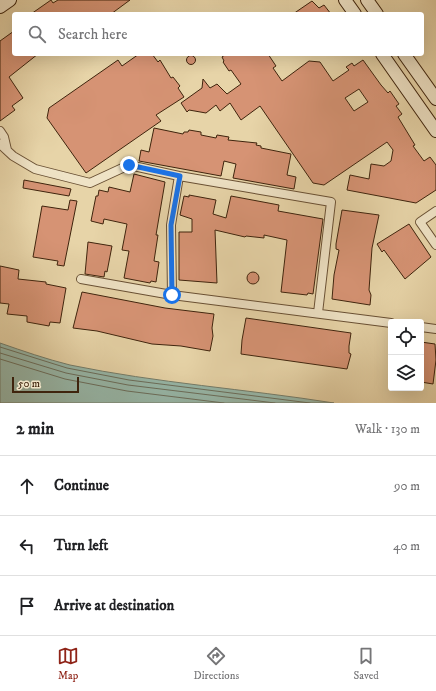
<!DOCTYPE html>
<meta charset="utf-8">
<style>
:root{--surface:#fff;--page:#f6f6f6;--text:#202124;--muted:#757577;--line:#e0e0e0;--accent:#8f2418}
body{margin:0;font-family:"IM FELL DW Pica",serif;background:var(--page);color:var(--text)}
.controls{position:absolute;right:12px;bottom:12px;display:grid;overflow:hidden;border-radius:4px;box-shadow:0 4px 16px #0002}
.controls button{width:36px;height:36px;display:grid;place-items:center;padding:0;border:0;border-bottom:1px solid var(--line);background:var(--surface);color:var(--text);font:20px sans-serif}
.scale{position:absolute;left:12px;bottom:10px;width:67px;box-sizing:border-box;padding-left:4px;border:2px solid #3f240d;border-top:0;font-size:11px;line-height:14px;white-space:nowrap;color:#3f240d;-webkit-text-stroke:3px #efe3c6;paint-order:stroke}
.stop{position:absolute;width:12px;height:12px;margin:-9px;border:3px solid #1a73e8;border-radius:50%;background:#fff}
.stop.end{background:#1a73e8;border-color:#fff;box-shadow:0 1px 4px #0008}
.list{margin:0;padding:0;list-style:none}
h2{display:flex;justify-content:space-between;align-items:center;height:52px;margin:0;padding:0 16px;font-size:17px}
h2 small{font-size:13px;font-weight:400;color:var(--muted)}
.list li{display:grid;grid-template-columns:26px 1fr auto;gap:12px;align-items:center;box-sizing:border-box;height:60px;padding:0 16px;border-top:1px solid var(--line)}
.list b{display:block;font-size:15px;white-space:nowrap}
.list em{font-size:13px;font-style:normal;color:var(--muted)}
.icon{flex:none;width:22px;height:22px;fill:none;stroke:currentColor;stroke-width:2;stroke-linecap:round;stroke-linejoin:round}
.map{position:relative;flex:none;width:436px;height:403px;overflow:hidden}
.search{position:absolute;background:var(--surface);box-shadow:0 4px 16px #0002;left:12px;right:12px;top:12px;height:44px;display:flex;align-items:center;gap:10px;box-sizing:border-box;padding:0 14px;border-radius:4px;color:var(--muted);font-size:15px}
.sheet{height:232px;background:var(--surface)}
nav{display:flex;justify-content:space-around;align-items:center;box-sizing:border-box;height:56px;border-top:1px solid var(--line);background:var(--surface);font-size:11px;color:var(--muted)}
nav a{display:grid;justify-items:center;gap:2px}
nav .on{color:var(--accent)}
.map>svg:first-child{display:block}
.water{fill:#97b8aa;stroke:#747d6b}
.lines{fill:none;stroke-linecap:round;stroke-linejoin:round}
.shore{stroke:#6b6e5c;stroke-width:1}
.building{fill:#d69374;stroke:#3f240d;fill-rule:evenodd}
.street-casing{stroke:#695034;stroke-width:10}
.secondary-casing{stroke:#3f240d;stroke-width:14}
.street{stroke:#efe3c6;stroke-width:8}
.secondary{stroke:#efe3c6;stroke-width:12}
.route{stroke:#1a73e8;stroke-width:5}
</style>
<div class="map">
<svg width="436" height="403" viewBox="0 0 436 403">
<rect width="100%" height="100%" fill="#e7d4a8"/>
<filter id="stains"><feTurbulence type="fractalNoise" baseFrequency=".005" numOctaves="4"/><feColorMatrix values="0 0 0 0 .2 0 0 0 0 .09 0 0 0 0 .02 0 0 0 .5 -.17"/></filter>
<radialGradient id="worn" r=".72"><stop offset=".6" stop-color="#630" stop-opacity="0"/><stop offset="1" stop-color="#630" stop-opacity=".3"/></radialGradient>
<!-- water -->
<path class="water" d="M0,343C23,351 46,359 70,365C157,383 246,389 334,403H0Z"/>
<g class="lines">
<!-- shore -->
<path class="shore" d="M0,347L67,368L129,380L310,403
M0,353L66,373L128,385L275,403
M0,359L65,379L127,391L224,403"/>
</g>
<!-- building -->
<path class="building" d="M51,0L53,3L58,0H130L111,14H31Z
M312,1L319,8L324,5L331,14H293Z
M14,31V54H38L9,77L23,98L12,106L15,110L0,121V41Z
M139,54H152L158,62L160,60L171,78L173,77L180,86L178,88L184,97L156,115L161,121L86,173L47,118L49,108L118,60L122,66Z
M226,54H268L276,66L273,68L282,81L309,61L320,62L333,81L349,70L346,67L352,63L354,66L363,60L381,85L388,93L390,91L399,104L396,106L402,114L398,117L415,145L413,146L424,161L430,157L436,165V190L416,203L347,190L350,175L369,179L371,164L384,166L391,161L393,150L387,142L324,185L313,183L260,106L241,120L230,103L220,111L216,105L206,113L189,110L187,112L181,103L202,88L203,79L210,88L217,84L227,94L241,84L231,70L229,71L223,62L224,61L222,57ZM359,89L368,102L354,111L345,98Z
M186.5 60a4.5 4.5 0 1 1 9 0a4.5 4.5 0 1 1-9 0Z
M154,128L183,134L184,132H188L189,130L201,132V135L216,138L217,135L229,137L228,140L257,143L256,145L261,146V148L291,154L287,175L296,177L294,189L233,178L236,164L224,161L221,176L139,161L141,150L149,152Z
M134,174L165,182L156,235H158L154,261L159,262L156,282L151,281L150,283L124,278L129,251L122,250L127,224L104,219L103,224L91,221L96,196H98L99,190L108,192L109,187L130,192Z
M24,180L71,189L69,196L23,188Z
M189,195L216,200L213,214L226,218L231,196L279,205L278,211L323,219L313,294L308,293L307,295L281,292L287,240L264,235V238L246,236L245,237L215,230L217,283L179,280V232H192V219L180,215L184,196L189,197Z
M70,200L77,201L64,266L57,265L58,261L33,257L42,206L68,210Z
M342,210L379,215L372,248L369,290L371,295L370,305L332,299L334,275L339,250L336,249V244Z
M409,224L431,257L405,279L384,250L382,252L377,244Z
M88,242L112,246L107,272L105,271L104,277L85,274Z
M0,266L19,270L18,279L46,282V284L66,288L60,323L50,322L49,326L27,322V316L7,314L9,304L0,303Z
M247 278a6 6 0 1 1 12 0a6 6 0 1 1-12 0Z
M82,292L165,308L214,314L212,328L213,336L210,351L181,346L152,344L97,331L73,328Z
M246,318L351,333L349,346V353L351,354L347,369L241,354L242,340Z
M421,342L435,344L436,360L433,384L421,382Z"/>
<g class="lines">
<!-- street casing -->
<g class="street-casing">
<path id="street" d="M0,131L4,137L7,150
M0,144L13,156L35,169L90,183L129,165L179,176L331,202L318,313
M179,176L171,225L172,295L391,323
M436,211L420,222L436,245
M81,279L172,295
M421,327L436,329"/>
</g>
<!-- secondary casing -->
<g class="secondary-casing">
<path id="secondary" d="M345,0L355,14
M367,0L377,14
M0,7L10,0
M382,54L436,131
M404,54L436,99"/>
</g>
<!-- street -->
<use href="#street" class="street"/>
<!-- secondary -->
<use href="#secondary" class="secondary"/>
</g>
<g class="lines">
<!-- route -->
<path class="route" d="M129,165L180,176L171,225L172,295"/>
</g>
<rect width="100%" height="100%" filter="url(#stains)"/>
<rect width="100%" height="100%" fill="url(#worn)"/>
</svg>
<div class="controls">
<button><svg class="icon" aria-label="locate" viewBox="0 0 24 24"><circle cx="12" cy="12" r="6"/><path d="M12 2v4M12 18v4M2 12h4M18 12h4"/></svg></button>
<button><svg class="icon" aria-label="layers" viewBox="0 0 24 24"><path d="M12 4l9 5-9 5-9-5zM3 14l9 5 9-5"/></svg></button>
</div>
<div class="scale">50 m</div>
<div class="stop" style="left:172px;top:295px"></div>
<div class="stop end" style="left:129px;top:165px"></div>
<div class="search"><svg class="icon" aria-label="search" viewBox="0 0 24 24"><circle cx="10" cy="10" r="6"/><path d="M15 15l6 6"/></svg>Search here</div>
</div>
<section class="sheet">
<h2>2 min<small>Walk · 130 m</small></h2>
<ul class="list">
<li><svg class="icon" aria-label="ahead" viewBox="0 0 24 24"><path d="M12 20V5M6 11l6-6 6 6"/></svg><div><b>Continue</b></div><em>90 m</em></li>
<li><svg class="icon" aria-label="left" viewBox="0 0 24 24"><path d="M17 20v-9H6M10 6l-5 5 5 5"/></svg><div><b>Turn left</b></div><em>40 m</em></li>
<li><svg class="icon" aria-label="arrive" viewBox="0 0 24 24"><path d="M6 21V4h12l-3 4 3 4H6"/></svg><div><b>Arrive at destination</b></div></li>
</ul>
</section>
<nav>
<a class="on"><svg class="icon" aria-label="map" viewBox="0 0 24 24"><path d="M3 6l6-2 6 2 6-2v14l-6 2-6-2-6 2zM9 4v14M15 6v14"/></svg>Map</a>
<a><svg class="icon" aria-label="directions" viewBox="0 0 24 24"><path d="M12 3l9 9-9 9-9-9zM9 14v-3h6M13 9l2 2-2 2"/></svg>Directions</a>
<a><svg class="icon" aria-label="saved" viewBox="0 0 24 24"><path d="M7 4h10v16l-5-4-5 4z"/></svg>Saved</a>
</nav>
